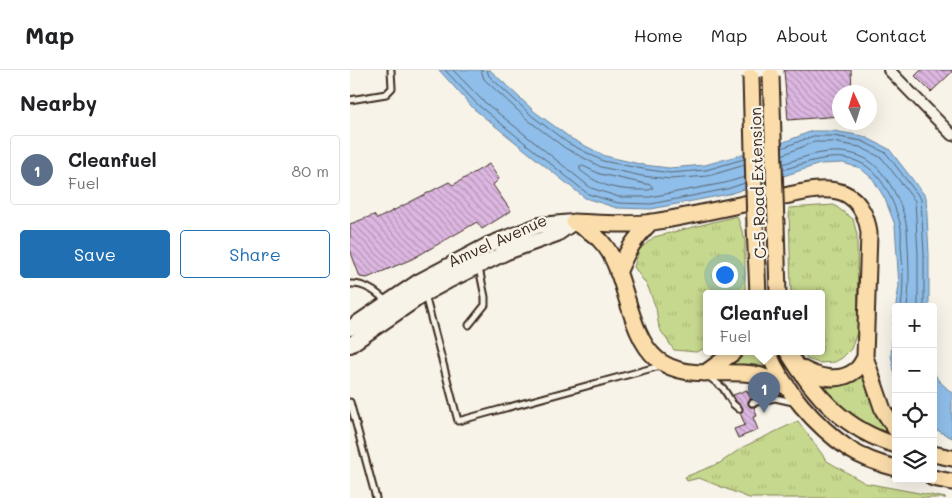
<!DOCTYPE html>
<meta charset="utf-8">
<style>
:root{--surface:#fff;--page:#f2f2f2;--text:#202124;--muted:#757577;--line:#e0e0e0;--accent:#1f6fb2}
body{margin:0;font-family:Mali,sans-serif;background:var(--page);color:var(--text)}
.controls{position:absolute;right:15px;bottom:15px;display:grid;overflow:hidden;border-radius:5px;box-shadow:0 5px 20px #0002}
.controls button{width:45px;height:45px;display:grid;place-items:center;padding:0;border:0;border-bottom:1px solid var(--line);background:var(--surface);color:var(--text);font:25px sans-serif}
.compass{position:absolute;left:482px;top:15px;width:45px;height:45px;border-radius:50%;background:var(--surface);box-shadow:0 5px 20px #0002;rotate:356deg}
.you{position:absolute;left:374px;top:204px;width:18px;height:18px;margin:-12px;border:4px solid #fff;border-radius:50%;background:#1a73e8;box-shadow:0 0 0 8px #1a73e833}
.badge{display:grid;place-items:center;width:32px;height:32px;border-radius:50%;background:var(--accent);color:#fff;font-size:16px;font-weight:700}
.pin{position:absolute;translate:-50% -41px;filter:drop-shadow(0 1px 2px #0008)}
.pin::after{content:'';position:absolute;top:26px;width:18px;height:15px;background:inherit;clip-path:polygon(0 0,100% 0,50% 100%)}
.popup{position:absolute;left:353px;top:220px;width:122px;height:65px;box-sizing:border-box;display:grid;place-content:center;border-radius:5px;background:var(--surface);filter:drop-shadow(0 1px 4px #0005);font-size:16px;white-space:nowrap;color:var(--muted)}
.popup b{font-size:19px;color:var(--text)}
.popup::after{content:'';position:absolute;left:50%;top:100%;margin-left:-10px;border:10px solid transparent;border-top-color:var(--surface)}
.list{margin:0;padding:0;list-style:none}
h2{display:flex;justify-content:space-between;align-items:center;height:65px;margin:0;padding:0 20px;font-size:21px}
h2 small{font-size:16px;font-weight:400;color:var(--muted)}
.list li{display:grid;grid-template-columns:32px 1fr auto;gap:15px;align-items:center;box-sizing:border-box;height:70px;margin:0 10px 10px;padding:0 10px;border:1px solid var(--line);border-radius:5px}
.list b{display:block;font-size:19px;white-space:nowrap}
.list p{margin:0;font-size:16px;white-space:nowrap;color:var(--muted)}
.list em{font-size:16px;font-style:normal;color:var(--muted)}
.actions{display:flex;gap:10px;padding:15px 20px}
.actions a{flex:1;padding:11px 0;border:1px solid var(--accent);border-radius:5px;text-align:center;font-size:18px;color:var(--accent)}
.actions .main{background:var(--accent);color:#fff}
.icon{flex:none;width:28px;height:28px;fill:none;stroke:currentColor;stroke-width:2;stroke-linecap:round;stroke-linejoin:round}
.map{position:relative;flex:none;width:602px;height:428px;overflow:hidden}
header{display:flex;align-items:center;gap:30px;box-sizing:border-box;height:70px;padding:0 25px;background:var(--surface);border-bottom:1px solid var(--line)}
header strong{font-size:24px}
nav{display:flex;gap:28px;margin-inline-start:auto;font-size:18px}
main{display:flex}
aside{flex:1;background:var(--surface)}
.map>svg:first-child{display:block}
.grass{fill:url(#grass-tufts);stroke:#808156}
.water{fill:#8ebee9;stroke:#6d8398}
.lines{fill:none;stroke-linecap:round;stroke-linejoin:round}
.shore{stroke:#5c656f;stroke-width:1}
.building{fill:url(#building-back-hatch);stroke:#3b2a1e}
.lane-casing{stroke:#3b2a1e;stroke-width:9}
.street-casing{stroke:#3b2a1e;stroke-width:14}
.secondary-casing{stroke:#3b2a1e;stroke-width:18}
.primary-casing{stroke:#3b2a1e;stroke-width:19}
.lane{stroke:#f7f3e8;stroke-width:5}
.street{stroke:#f7f3e8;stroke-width:10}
.secondary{stroke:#f7f3e8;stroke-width:14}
.primary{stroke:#fbddab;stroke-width:15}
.primary-bridge-casing{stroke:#3b2a1e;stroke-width:19;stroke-linecap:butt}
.primary-bridge{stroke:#fbddab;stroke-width:15}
.labels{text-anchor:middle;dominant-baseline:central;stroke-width:4.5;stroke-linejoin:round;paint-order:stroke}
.street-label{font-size:16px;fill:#3b2a1e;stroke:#f7f3e8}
</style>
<header>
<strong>Map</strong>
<nav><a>Home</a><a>Map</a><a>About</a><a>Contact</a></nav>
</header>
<main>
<aside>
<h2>Nearby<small></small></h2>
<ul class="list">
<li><span class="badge" style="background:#5c6f8a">1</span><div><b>Cleanfuel</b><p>Fuel</p></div><em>80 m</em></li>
</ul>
<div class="actions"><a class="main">Save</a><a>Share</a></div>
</aside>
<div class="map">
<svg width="602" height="428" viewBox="0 0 602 428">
<defs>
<pattern id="grass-tufts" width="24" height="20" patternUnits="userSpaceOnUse" patternTransform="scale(1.25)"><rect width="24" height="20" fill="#c6d88d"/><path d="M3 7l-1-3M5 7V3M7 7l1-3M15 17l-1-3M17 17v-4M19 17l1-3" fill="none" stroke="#abba79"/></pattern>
<pattern id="building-back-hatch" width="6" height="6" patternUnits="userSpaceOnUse" patternTransform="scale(1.25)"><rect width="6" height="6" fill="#dcb7e1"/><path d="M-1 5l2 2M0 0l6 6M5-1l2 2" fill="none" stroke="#b495b6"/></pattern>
</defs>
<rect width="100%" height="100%" fill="#f7f3e8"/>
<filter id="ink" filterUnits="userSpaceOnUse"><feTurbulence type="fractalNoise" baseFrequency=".02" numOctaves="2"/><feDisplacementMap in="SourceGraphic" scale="10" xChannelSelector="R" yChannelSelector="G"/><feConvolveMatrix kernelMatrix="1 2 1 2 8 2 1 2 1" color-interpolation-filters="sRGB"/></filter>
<g filter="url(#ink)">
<!-- grass -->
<path class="grass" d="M484,135L503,149L507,165L508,260L501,279L492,288L485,292L469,293L457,289L452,282H472V224H441L439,138Z
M387,146L395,170V224H356V278L346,282L324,280L309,258L306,238L298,217L284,197L289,180L304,167Z
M397,282H409L414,297L378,295Z
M514,302L524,335L539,365L507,348L475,321V318C491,316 504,313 514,302Z
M448,351L477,391L515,413L596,428H399L349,408L337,411L335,407L370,393L393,377Z"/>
<!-- water -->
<path class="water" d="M89,0H140L185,42L222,69L255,86L294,95L319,98L355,95L429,74L462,61H484L513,66L539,79L576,127L579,184V237H546V311L541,285L543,253L549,216L545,155L535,129L523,109L510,98L493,93L470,94L379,124L301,139L267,138L235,128L124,39Z
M583,300L588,310L602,323V368L583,358Z"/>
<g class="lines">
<!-- shore -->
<path class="shore" d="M95,0L128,35L238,124L268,133L301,134L377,119L395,113
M103,0L132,30L241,118L269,127H300L375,113L395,107
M131,0L134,9L178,50L215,78L251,97L292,106L320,109L358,106L395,95
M137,0L139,6L182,46L218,73L253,91L293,99L320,103L356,100L394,89
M432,78L463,66H483L512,71L536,83L571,129L574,184V237
M432,85L464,72H483L510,77L532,88L565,131L568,184V237
M433,94C459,85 487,75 514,88C534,97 552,132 556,153C558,161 557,169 558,176C559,197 560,216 557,237
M233,96L250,104L301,115L303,118L299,120C271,120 253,119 230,100V97Z
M433,100C458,92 486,81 511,93C532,103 544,132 550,153C552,160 551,168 551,176C553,197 554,216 551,237"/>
</g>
<!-- building -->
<path class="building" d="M434,0H501L502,22H490V46L438,50Z
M571,0H602V2L581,22L565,6Z
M139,94L149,109L143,115L161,141L132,159L127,152L62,189L17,208L10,207L0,180V154L24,145L27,149L99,112L103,115Z
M397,320L401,329L398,331V334L400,337H404L407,346L403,347L408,360L388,368L384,359L395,355L390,343L393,338L386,331L383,325Z"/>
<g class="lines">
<!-- lane casing -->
<g class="lane-casing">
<path id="lane" d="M0,30L36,24L42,18L41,0
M0,214C15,213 27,222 37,232
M75,225L108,351L310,296
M119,255L135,235V227L129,198
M358,306L373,318L383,334L389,339
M0,332L26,428
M402,333L425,328L443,332"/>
</g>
<!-- street casing -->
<g class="street-casing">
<path id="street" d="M539,0L602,65"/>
</g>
<!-- secondary casing -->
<g class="secondary-casing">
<path id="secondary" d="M0,258L68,212L138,175L190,155L223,152
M0,275L74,224L98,211L157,182L207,164L224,152"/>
</g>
<!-- primary casing -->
<g class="primary-casing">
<path id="primary" d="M224,152C249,153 279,156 303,152C347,145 390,134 434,126C450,123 470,117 487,121C507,125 517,145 519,163L515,287L533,340L546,360
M225,153C236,159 247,165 255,176C277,204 278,265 307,289C334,311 372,299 403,304C415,306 425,311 435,316
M426,155L428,224
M405,156L408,224
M268,203C277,181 284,169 301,152
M418,282C433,319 466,356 499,379C513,388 530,394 546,398
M438,282C464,325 495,360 546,375
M449,297C466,307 489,314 506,300C510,297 513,291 515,287
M355,303L384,282
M583,384L602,388
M583,408L602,412"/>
</g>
<!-- lane -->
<use href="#lane" class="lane"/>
<!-- street -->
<use href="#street" class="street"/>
<!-- secondary -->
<use href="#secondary" class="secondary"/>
<!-- primary -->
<use href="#primary" class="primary"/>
<!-- primary-bridge casing -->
<g class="primary-bridge-casing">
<path id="primary-bridge" d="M421,6L426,155
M401,7L405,156"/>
</g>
<!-- primary-bridge -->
<use href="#primary-bridge" class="primary-bridge"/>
</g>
</g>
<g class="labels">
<!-- street labels -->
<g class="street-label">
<text transform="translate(407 113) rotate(-92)">C-5 Road Extension</text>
<text transform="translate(147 170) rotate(-24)">Amvel Avenue</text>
</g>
</g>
</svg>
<div class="controls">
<button>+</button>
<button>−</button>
<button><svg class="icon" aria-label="locate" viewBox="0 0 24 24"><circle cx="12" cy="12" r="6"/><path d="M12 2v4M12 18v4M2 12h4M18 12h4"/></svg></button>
<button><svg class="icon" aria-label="layers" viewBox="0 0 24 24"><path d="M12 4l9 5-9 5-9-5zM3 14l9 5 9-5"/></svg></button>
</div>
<svg class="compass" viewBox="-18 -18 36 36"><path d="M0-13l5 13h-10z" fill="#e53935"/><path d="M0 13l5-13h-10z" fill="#757577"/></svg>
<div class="you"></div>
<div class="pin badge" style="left:414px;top:343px;background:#5c6f8a">1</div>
<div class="popup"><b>Cleanfuel</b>Fuel</div>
</div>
</main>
